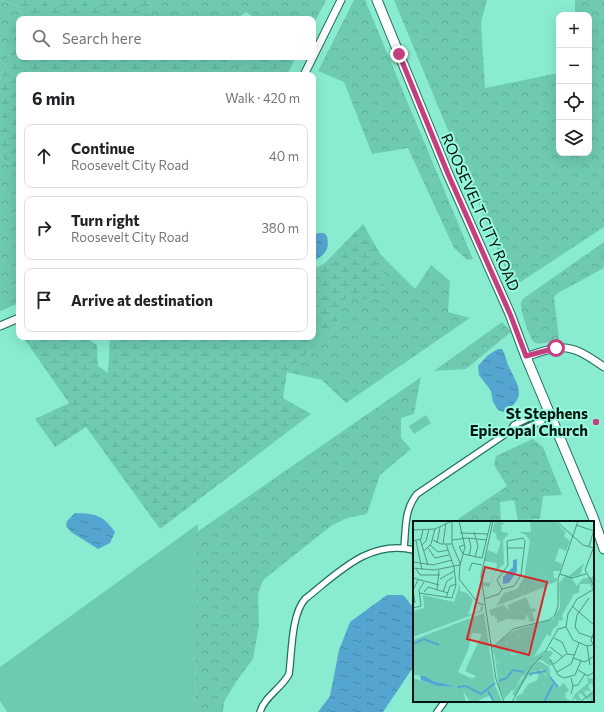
<!DOCTYPE html>
<meta charset="utf-8">
<style>
:root{--surface:#fff;--page:#f2f2f2;--text:#202124;--muted:#757577;--line:#e0e0e0}
body{margin:0;font-family:Commissioner,sans-serif;background:var(--page);color:var(--text)}
.controls{position:absolute;right:12px;top:12px;display:grid;overflow:hidden;border-radius:8px;box-shadow:0 4px 16px #0002}
.controls button{width:36px;height:36px;display:grid;place-items:center;padding:0;border:0;border-bottom:1px solid var(--line);background:var(--surface);color:var(--text);font:20px sans-serif}
.stop{position:absolute;width:12px;height:12px;margin:-9px;border:3px solid #c43f81;border-radius:50%;background:#fff}
.stop.end{background:#c43f81;border-color:#fff;box-shadow:0 1px 4px #0008}
.list{margin:0;padding:0;list-style:none}
h2{display:flex;justify-content:space-between;align-items:center;height:52px;margin:0;padding:0 16px;font-size:17px}
h2 small{font-size:13px;font-weight:400;color:var(--muted)}
.list li{display:grid;grid-template-columns:26px 1fr auto;gap:12px;align-items:center;box-sizing:border-box;height:64px;margin:0 8px 8px;padding:0 8px;border:1px solid var(--line);border-radius:8px}
.list b{display:block;font-size:15px;white-space:nowrap}
.list p{margin:0;font-size:13px;white-space:nowrap;color:var(--muted)}
.list em{font-size:13px;font-style:normal;color:var(--muted)}
.icon{flex:none;width:22px;height:22px;fill:none;stroke:currentColor;stroke-width:2;stroke-linecap:round;stroke-linejoin:round}
.map{position:relative;flex:none;width:604px;height:712px;overflow:hidden}
.search{position:absolute;background:var(--surface);box-shadow:0 4px 16px #0002;left:16px;top:16px;width:300px;height:44px;display:flex;align-items:center;gap:10px;box-sizing:border-box;padding:0 14px;border-radius:8px;color:var(--muted);font-size:15px}
.panel{position:absolute;background:var(--surface);box-shadow:0 4px 16px #0002;left:16px;top:72px;width:300px;height:268px;border-radius:8px}
.map>svg:first-child{display:block}
.grass{fill:#6ecbb1}
.forest{fill:url(#forest-crowns)}
.wetland{fill:url(#wetland-marsh)}
.water{fill:url(#water-ripples)}
.lines{fill:none;stroke-linecap:round;stroke-linejoin:round}
.minor-casing{stroke:#20705d;stroke-width:8}
.tertiary-casing{stroke:#20705d;stroke-width:9}
.primary-casing{stroke:#20705d;stroke-width:11}
.minor{stroke:#fff;stroke-width:5.5}
.tertiary{stroke:#fff;stroke-width:7}
.primary{stroke:#fff;stroke-width:9}
.route{stroke:#c43f81;stroke-width:5}
.poi-dot{fill:#c43f81;stroke:#97fadd;stroke-width:1.5}
.labels{text-anchor:middle;dominant-baseline:central;stroke-width:4;stroke-linejoin:round;paint-order:stroke}
.street-label{font-size:15px;fill:#021510;stroke:#97fadd}
.poi-label{font-size:15px;font-weight:bold;fill:#021510;stroke:#97fadd;text-anchor:end}
.inset-river{fill:none;stroke:#54a6d0;stroke-width:2}
.inset-road{fill:none;stroke:#539683;stroke-width:1}
.view{fill:#d62828;fill-opacity:0.15;stroke:#d62828;stroke-width:2}
.inset-edge{fill:none;stroke:#021510;stroke-width:2}
</style>
<div class="map">
<svg width="604" height="712" viewBox="0 0 604 712">
<defs>
<pattern id="forest-crowns" width="20" height="18" patternUnits="userSpaceOnUse"><rect width="20" height="18" fill="#6ecbb1"/><path d="M2 6a3 3 0 1 1 6 0M12 15a3 3 0 1 1 6 0" fill="none" stroke="#5ead97"/></pattern>
<pattern id="wetland-marsh" width="20" height="14" patternUnits="userSpaceOnUse"><rect width="20" height="14" fill="#6ecbb1"/><path d="M1 5h8M5 5V1M11 12h8M15 12V8" fill="none" stroke="#5ead97"/></pattern>
<pattern id="water-ripples" width="26" height="14" patternUnits="userSpaceOnUse"><rect width="26" height="14" fill="#54a6d0"/><path d="M2 4q2-2 4 0t4 0M15 11q2-2 4 0t4 0" fill="none" stroke="#4386a7"/></pattern>
</defs>
<rect width="100%" height="100%" fill="#89ecd0"/>
<!-- grass -->
<path class="grass" d="M426,415L431,423L414,434L409,426Z
M198,524L195,712H7L0,701V667Z"/>
<!-- forest -->
<path class="forest" d="M0,0L17,6L21,19H19V24L0,80Z
M148,0H326L313,25V19H257L246,12L236,19H152Z
M354,0H365L473,259L467,260L454,248L408,148L372,154L344,82L318,71Z
M394,0H487L481,22L485,88L559,73V153H589V15H575V0H604V227L513,287Z
M225,57H246L250,65L236,73Z
M0,155L19,173V303L0,311Z
M604,242V268L558,293L554,297L559,339C552,341 540,346 534,342C530,339 521,312 521,306C520,303 522,300 524,298Z
M381,255L415,289L431,265L450,281L448,312L470,318L346,403L322,380L287,372L337,326L346,298L385,287Z
M502,322L511,332L466,369L434,371Z
M421,377L414,414L401,418V438L411,449L380,475L367,514L347,518L331,526L263,580L258,594L259,626L253,659L236,682L224,702L223,712H195L197,532Z
M533,439L543,447L562,495L543,496L540,519L518,520L514,500L500,502L501,522H461L458,519L507,486L494,465L496,456Z"/>
<!-- wetland -->
<path class="wetland" d="M1,0H148L152,19H21L17,6Z
M19,24V57H225L236,73L250,65L246,57H294L295,59L287,75H19V173L0,155V80Z
M363,224L381,255L385,287L376,299L346,298L337,326L287,372L283,398L311,414L160,529L86,427L55,447L35,419L69,403L23,337H85L97,345L98,366L108,373L110,337H313V269L324,264Z"/>
<!-- water -->
<path class="water" d="M320,233H324L327,236C330,250 325,255 313,261V234Z
M498,349H502C506,355 506,361 509,367C518,386 528,397 504,412L498,410L493,402L491,391L479,375L478,366L488,355Z
M75,513C95,514 102,514 115,532L110,543L98,549L71,532L66,526L67,521Z
M387,595H403L414,608V666L383,712H318L330,696L339,650L350,622Z"/>
<g class="lines">
<!-- minor casing -->
<g class="minor-casing">
<path id="minor" d="M510,431H519L542,421L544,415
M404,548C406,528 404,510 417,494L510,431L514,425L539,413L544,415L550,413
M260,712C264,697 282,688 289,674C292,653 291,615 305,599C338,573 369,539 414,550
M437,712L445,701"/>
</g>
<!-- tertiary casing -->
<g class="tertiary-casing">
<path id="tertiary" d="M304,75L341,0
M0,326L19,318
M526,357C564,343 571,344 604,367"/>
</g>
<!-- primary casing -->
<g class="primary-casing">
<path id="primary" d="M377,0L448,174L510,314L526,357L593,517L604,549"/>
</g>
<!-- minor -->
<use href="#minor" class="minor"/>
<!-- tertiary -->
<use href="#tertiary" class="tertiary"/>
<!-- primary -->
<use href="#primary" class="primary"/>
</g>
<g class="lines">
<!-- route -->
<path class="route" d="M399,54L448,174L510,314L526,356L556,348"/>
</g>
<!-- markers -->
<circle class="poi-dot" cx="596" cy="422" r="4"/>
<g class="labels">
<!-- street labels -->
<g class="street-label">
<text transform="translate(481 212) rotate(66)">ROOSEVELT CITY ROAD</text>
</g>
<!-- poi labels -->
<g class="poi-label">
<text x="588" y="413">St Stephens<tspan x="588" dy="17">Episcopal Church</tspan></text>
</g>
</g>
<!-- overview -->
<g transform="translate(413 521)">
<rect width="181" height="181" fill="#89ecd0"/>
<path d="M116,49L130,50L134,65L109,75Z" fill="#6ecbb1"/>
<path d="M82,0L91,2L88,5L89,11L96,12L90,19L91,43L82,51L76,66L71,65L69,61L77,62L84,45L83,42L71,40L75,29L84,33L88,20L84,19L83,12L79,11ZM117,0H141L153,11L151,15L157,20L153,30L146,27L142,40L149,43L147,50H140L141,57H144L143,61L134,64L130,50L116,49L109,75L83,85L91,72L104,68L111,57L117,20L113,14L106,11H118ZM171,42L167,54L158,56L164,65L169,58L181,55V73L177,63H167L166,72L161,73L149,94L150,100L146,99L145,104L140,108L137,116L134,113L121,136L131,130H138L140,132L136,137L141,143L137,145L129,139H125L102,175L99,173L112,154L109,155L101,170L99,169L91,178L86,164L91,155L87,156L85,152L86,143L79,129L87,120L93,126L94,120L101,126L104,134L98,132V136H119L114,133L121,121L116,112L111,111L108,116L100,110L140,98L147,86L146,62L153,54L156,55ZM47,62V70L54,72L60,79L55,94L67,90L68,85H70V90L0,116V90L11,87L10,74L41,81ZM91,84L96,89L84,95L83,98L81,94L79,96L76,89ZM71,92L82,164L89,181H81L78,174L66,179L67,181H57L50,170L53,181H0V157L24,165L44,166L20,160L12,155L0,154V119ZM59,112L69,113L52,150L63,155L68,150L74,151L54,163L51,162L63,156L57,157L45,151L55,129ZM125,147L134,156L130,163L135,167L137,168L140,163L145,167L151,162L156,169L152,173L153,178L159,180L162,173L175,162L174,157L181,158V166L178,162L175,165L178,171L174,169L171,171L174,176L181,170V179L177,180L179,175L175,179L167,172L165,174L168,178L165,181L162,177L160,181H102L104,175L109,173L115,163L123,160L126,155L122,150Z" fill="#6ecbb1" fill-rule="evenodd"/>
<path d="M113,76L118,88L122,87L123,90L119,91L122,100L117,101L114,93L112,99L94,98L84,102V95L96,89L95,84ZM100,110L107,116L111,111L116,112L120,119L114,131L119,137L113,147L107,146L96,134H104L101,126L93,120V126L88,123L87,120ZM81,130L86,133L84,143L90,140L91,149L85,152L87,156L91,155V159L86,164L91,174L86,167ZM126,140L136,146L138,158L146,166L145,168L140,164L137,168L141,173L137,176L133,171L134,167L127,158V155L132,159L134,156L129,148L121,150L118,156L116,155L121,143ZM71,147L78,153V157L73,155L71,159L64,160L66,164L63,169H59L54,163L50,162L62,157L66,148Z" fill="#6ecbb1"/>
<path d="M104,38V50L96,62L90,63V56L100,46V39ZM7,155H12L20,160L44,166L24,165L8,159Z" fill="#54a6d0"/>
<path class="inset-river" d="M0,123L11,118L26,124M116,153L133,150M137,156L145,166M86,160L94,157L100,149L111,151M44,166L53,165L68,173L82,162M75,170L81,181M131,181L140,163"/>
<path class="inset-road" d="M39,0V23L47,42L46,58L65,82L71,84M80,0L68,55L83,158L91,181M143,0L170,24L181,27M163,4L181,10M0,9L22,8L39,0M61,11L65,25L62,36M47,12L75,13M110,17L112,20L108,54L101,65L89,68L84,59L95,44L94,20ZM7,18L15,44M20,19L28,23H39M39,19L54,17L74,19M0,20L8,18L10,9M3,20L9,49M24,22L27,6M30,23L33,2M9,24L13,20L16,8M17,24L25,31L35,29M51,24L46,26L50,33L69,37M176,25L181,9M15,27L22,37L36,34M94,27H110M180,28L172,49L181,65M11,30L18,23L22,8M56,35L58,26L56,17M69,37L78,0M0,41L20,44L39,39M0,47L21,49L47,44L52,26L46,0M3,48L7,54H27M56,50L59,42L69,44M147,53L159,57L173,53M0,57L26,64M27,58L41,50M24,69L26,49M11,71L15,66L35,72M30,71L34,60L40,56M6,72L39,77L43,64L41,46L33,23M33,77L37,65L43,63M176,77L164,94L162,106L166,112L181,117M71,78L86,73L89,68M2,82L0,69L5,59M160,86L181,104M0,87L8,85L6,69L11,61M181,111L178,119L181,126M141,117L149,121L154,132M179,124L174,125L160,119L153,106L155,93L164,78L181,68M174,125L177,144M137,126L150,136M78,128L100,108L136,99L142,94L145,85V58L165,0M132,131L145,108L153,106M160,137L172,141L181,135M137,138L145,154L151,157L162,154L168,140M141,143L153,133L162,134M165,149L175,155L181,151M144,151L158,143L166,122M158,157L160,165L158,173M160,165L165,164L172,153M99,181L118,146L129,135M167,181L181,170"/>
<path class="view" d="M72,46L134,61L116,134L54,118Z"/>
<rect width="181" height="181" class="inset-edge"/>
</g>
</svg>
<div class="controls">
<button>+</button>
<button>−</button>
<button><svg class="icon" aria-label="locate" viewBox="0 0 24 24"><circle cx="12" cy="12" r="6"/><path d="M12 2v4M12 18v4M2 12h4M18 12h4"/></svg></button>
<button><svg class="icon" aria-label="layers" viewBox="0 0 24 24"><path d="M12 4l9 5-9 5-9-5zM3 14l9 5 9-5"/></svg></button>
</div>
<div class="stop" style="left:556px;top:348px"></div>
<div class="stop end" style="left:399px;top:54px"></div>
<div class="search"><svg class="icon" aria-label="search" viewBox="0 0 24 24"><circle cx="10" cy="10" r="6"/><path d="M15 15l6 6"/></svg>Search here</div>
<section class="panel">
<h2>6 min<small>Walk · 420 m</small></h2>
<ul class="list">
<li><svg class="icon" aria-label="ahead" viewBox="0 0 24 24"><path d="M12 20V5M6 11l6-6 6 6"/></svg><div><b>Continue</b><p>Roosevelt City Road</p></div><em>40 m</em></li>
<li><svg class="icon" aria-label="right" viewBox="0 0 24 24"><path d="M7 20v-9h11M14 6l5 5-5 5"/></svg><div><b>Turn right</b><p>Roosevelt City Road</p></div><em>380 m</em></li>
<li><svg class="icon" aria-label="arrive" viewBox="0 0 24 24"><path d="M6 21V4h12l-3 4 3 4H6"/></svg><div><b>Arrive at destination</b></div></li>
</ul>
</section>
</div>
